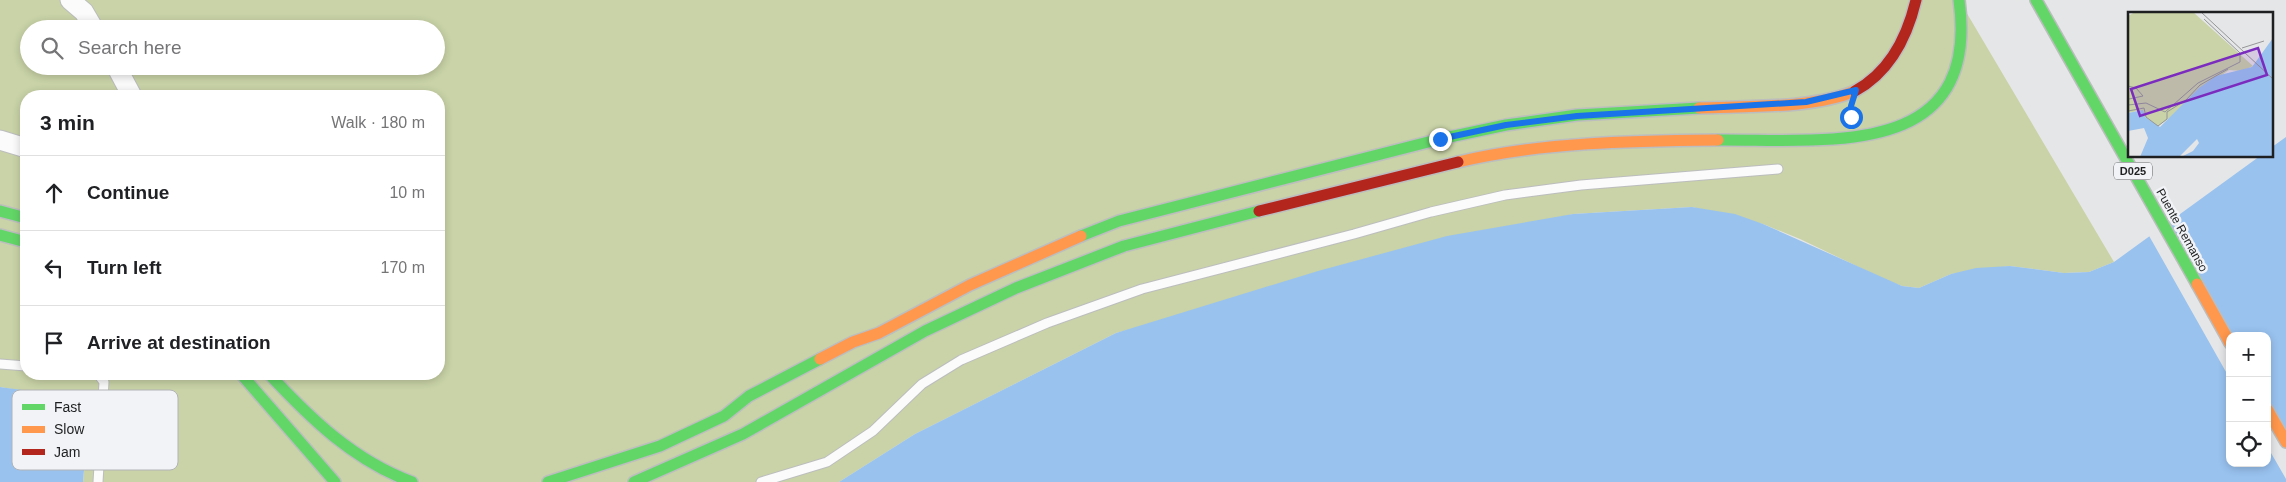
<!DOCTYPE html>
<meta charset="utf-8">
<style>
:root{--surface:#fff;--page:#f2f2f2;--text:#202124;--muted:#757577;--line:#e0e0e0}
body{margin:0;font-family:Arial,sans-serif;background:var(--page);color:var(--text)}
.controls{position:absolute;right:15px;bottom:15px;display:grid;overflow:hidden;border-radius:10px;box-shadow:0 2px 8px #0003}
.controls button{width:45px;height:45px;display:grid;place-items:center;padding:0;border:0;border-bottom:1px solid var(--line);background:var(--surface);color:var(--text);font:25px sans-serif}
.stop{position:absolute;width:15px;height:15px;margin:-11px;border:4px solid #1a73e8;border-radius:50%;background:#fff}
.stop.end{background:#1a73e8;border-color:#fff;box-shadow:0 1px 5px #0008}
.list{margin:0;padding:0;list-style:none}
h2{display:flex;justify-content:space-between;align-items:center;height:65px;margin:0;padding:0 20px;font-size:21px}
h2 small{font-size:16px;font-weight:400;color:var(--muted)}
.list li{display:grid;grid-template-columns:32px 1fr auto;gap:15px;align-items:center;box-sizing:border-box;height:75px;padding:0 20px;border-top:1px solid var(--line)}
.list b{display:block;font-size:19px;white-space:nowrap}
.list em{font-size:16px;font-style:normal;color:var(--muted)}
.icon{flex:none;width:28px;height:28px;fill:none;stroke:currentColor;stroke-width:2;stroke-linecap:round;stroke-linejoin:round}
.map{position:relative;flex:none;width:2286px;height:482px;overflow:hidden}
.search{position:absolute;background:var(--surface);box-shadow:0 2px 8px #0003;left:20px;top:20px;width:425px;height:55px;display:flex;align-items:center;gap:12px;box-sizing:border-box;padding:0 18px;border-radius:28px;color:var(--muted);font-size:19px}
.panel{position:absolute;background:var(--surface);box-shadow:0 2px 8px #0003;left:20px;top:90px;width:425px;height:290px;border-radius:20px}
.map>svg:first-child{display:block}
.green{fill:#c9d3a7;fill-rule:evenodd}
.water{fill:#99c2ef;fill-rule:evenodd}
.pier{fill:#e5e6e7}
.lines{fill:none;stroke-linecap:round;stroke-linejoin:round}
.lane-casing{stroke:#bcbdbe;stroke-width:11}
.street-casing{stroke:#bcbdbe;stroke-width:21}
.fast-casing{stroke:#bcbdbe;stroke-width:14}
.slow-casing{stroke:#bcbdbe;stroke-width:14}
.jam-casing{stroke:#bcbdbe;stroke-width:14}
.lane{stroke:#fbfbfb;stroke-width:9}
.street{stroke:#fbfbfb;stroke-width:19}
.fast{stroke:#63d668;stroke-width:11}
.slow{stroke:#ff974d;stroke-width:11}
.jam{stroke:#b3261e;stroke-width:11}
.route{stroke:#1a73e8;stroke-width:6}
.labels{text-anchor:middle;dominant-baseline:central;stroke-width:5;stroke-linejoin:round;paint-order:stroke}
.shield{fill:#f1f3f6;stroke:#5d5f60;stroke-width:1}
.shield-label{font-size:11px;font-weight:bold;fill:#1e1f20}
.street-label{font-size:12px;fill:#1e1f20;stroke:#f1f3f6}
.inset-road{fill:none;stroke:#959697;stroke-width:1}
.view{fill:#7b2cbf;fill-opacity:0.15;stroke:#7b2cbf;stroke-width:2.5}
.inset-edge{fill:none;stroke:#1e1f20;stroke-width:2.5}
.key{fill:#f1f3f6;stroke:#b2b3b6;stroke-width:1}
.key-label{font-size:14px;fill:#1e1f20}
</style>
<div class="map">
<svg width="2286" height="482" viewBox="0 0 2286 482">
<rect width="100%" height="100%" fill="#e5e6e7"/>
<!-- green -->
<path class="green" d="M0,0H1959L2114,262L2089,272L2064,273L2010,266L1951,274L1919,288L1902,286L1888,281L1800,239L1763,224L1692,207L1573,214L1116,333L915,434L839,482H83L87,442L60,397L0,387ZM29,29H436V66H29ZM26,96H439V374H26Z"/>
<!-- water -->
<path class="water" d="M2286,137V482H839L915,434L1116,333L1318,271L1447,236L1573,214L1692,207L1735,214L1763,224L1902,286L1919,288L1951,274L1976,268L2010,266L2064,273L2089,272L2114,262L2260,156H2272V147ZM2230,336H2267V463H2230Z
M0,387C17,390 46,391 61,398C93,412 85,455 83,482H0Z"/>
<!-- pier -->
<path class="pier" d="M2168,220L2230,336V379L2148,234Z
M2267,397L2286,431V479L2267,446Z"/>
<g class="lines">
<!-- lane casing -->
<g class="lane-casing">
<path id="lane" d="M0,364L26,366
M98,374L104,382L98,482
M761,482L827,462L873,431L922,384L961,360L1047,323L1142,289L1354,234L1431,212L1505,195L1581,185L1778,169"/>
</g>
<!-- street casing -->
<g class="street-casing">
<path id="street" d="M70,0L84,12L94,29
M116,66L132,96
M0,140L26,148"/>
</g>
<!-- fast casing -->
<g class="fast-casing">
<path id="fast" d="M2036,0L2197,284
M1718,140C1826,139 1981,161 1959,0
M0,211L26,218
M0,235L26,242
M1081,236L1119,221L1440,139L1506,125L1577,115L1699,108
M241,374L335,482
M269,374C311,419 353,460 412,482
M548,482L660,446L724,416L749,396L820,359
M634,482L743,434L925,331L1016,288L1124,246L1259,211"/>
</g>
<!-- slow casing -->
<g class="slow-casing">
<path id="slow" d="M1699,108C1745,106 1813,109 1855,91
M1458,162C1543,142 1631,141 1718,140
M2197,284L2230,343
M820,359L853,342L879,333L970,285L1081,236
M2267,409L2286,442"/>
</g>
<!-- jam casing -->
<g class="jam-casing">
<path id="jam" d="M1855,91C1890,72 1907,38 1916,0
M1259,211L1458,162"/>
</g>
<!-- lane -->
<use href="#lane" class="lane"/>
<!-- street -->
<use href="#street" class="street"/>
<!-- fast -->
<use href="#fast" class="fast"/>
<!-- slow -->
<use href="#slow" class="slow"/>
<!-- jam -->
<use href="#jam" class="jam"/>
</g>
<g class="lines">
<!-- route -->
<path class="route" d="M1440,139L1506,125L1577,116L1806,102L1856,90L1851,106V117"/>
</g>
<g class="labels">
<!-- shield labels -->
<rect class="shield" x="2114" y="162.5" width="38" height="17" rx="4"/>
<g class="shield-label">
<text x="2133" y="171">D025</text>
</g>
<!-- street labels -->
<g class="street-label">
<text transform="translate(2182 230) rotate(61)">Puente Remanso</text>
</g>
</g>
<!-- overview -->
<g transform="translate(2128 12)">
<rect width="145" height="145" fill="#e5e6e7"/>
<path d="M7,0H65L125,54L114,59L101,58L62,85L47,102L29,115L10,99L0,101V4Z" fill="#c9d3a7"/>
<path d="M145,26V145H53L65,139L71,131L69,127L51,145H12L20,126L16,116L0,119V101L15,98L17,105L32,115L71,76L88,64L124,55Z" fill="#99c2ef"/>
<path class="inset-road" d="M73,0L145,67M114,36L136,29M0,74L8,76L15,84L1,87M0,93L18,91L37,100L70,71L112,50V41L76,7M0,99L16,96L18,105L30,114L39,107V100M39,100L58,88L72,73L100,57"/>
<path class="view" d="M130,36L139,63L12,104L3,77Z"/>
<rect width="145" height="145" class="inset-edge"/>
</g>
<!-- legend -->
<rect x="12" y="390" width="166" height="80" rx="8" class="key"/>
<rect x="22" y="404" width="23" height="6" fill="#63d668"/>
<rect x="22" y="426" width="23" height="7" fill="#ff974d"/>
<rect x="22" y="449" width="23" height="6" fill="#b3261e"/>
<g class="key-label">
<text x="54" y="412">Fast</text>
<text x="54" y="434">Slow</text>
<text x="54" y="457">Jam</text>
</g>
</svg>
<div class="controls">
<button>+</button>
<button>−</button>
<button><svg class="icon" aria-label="locate" viewBox="0 0 24 24"><circle cx="12" cy="12" r="6"/><path d="M12 2v4M12 18v4M2 12h4M18 12h4"/></svg></button>
</div>
<div class="stop" style="left:1851px;top:117px"></div>
<div class="stop end" style="left:1440px;top:139px"></div>
<div class="search"><svg class="icon" aria-label="search" viewBox="0 0 24 24"><circle cx="10" cy="10" r="6"/><path d="M15 15l6 6"/></svg>Search here</div>
<section class="panel">
<h2>3 min<small>Walk · 180 m</small></h2>
<ul class="list">
<li><svg class="icon" aria-label="ahead" viewBox="0 0 24 24"><path d="M12 20V5M6 11l6-6 6 6"/></svg><div><b>Continue</b></div><em>10 m</em></li>
<li><svg class="icon" aria-label="left" viewBox="0 0 24 24"><path d="M17 20v-9H6M10 6l-5 5 5 5"/></svg><div><b>Turn left</b></div><em>170 m</em></li>
<li><svg class="icon" aria-label="arrive" viewBox="0 0 24 24"><path d="M6 21V4h12l-3 4 3 4H6"/></svg><div><b>Arrive at destination</b></div></li>
</ul>
</section>
</div>
